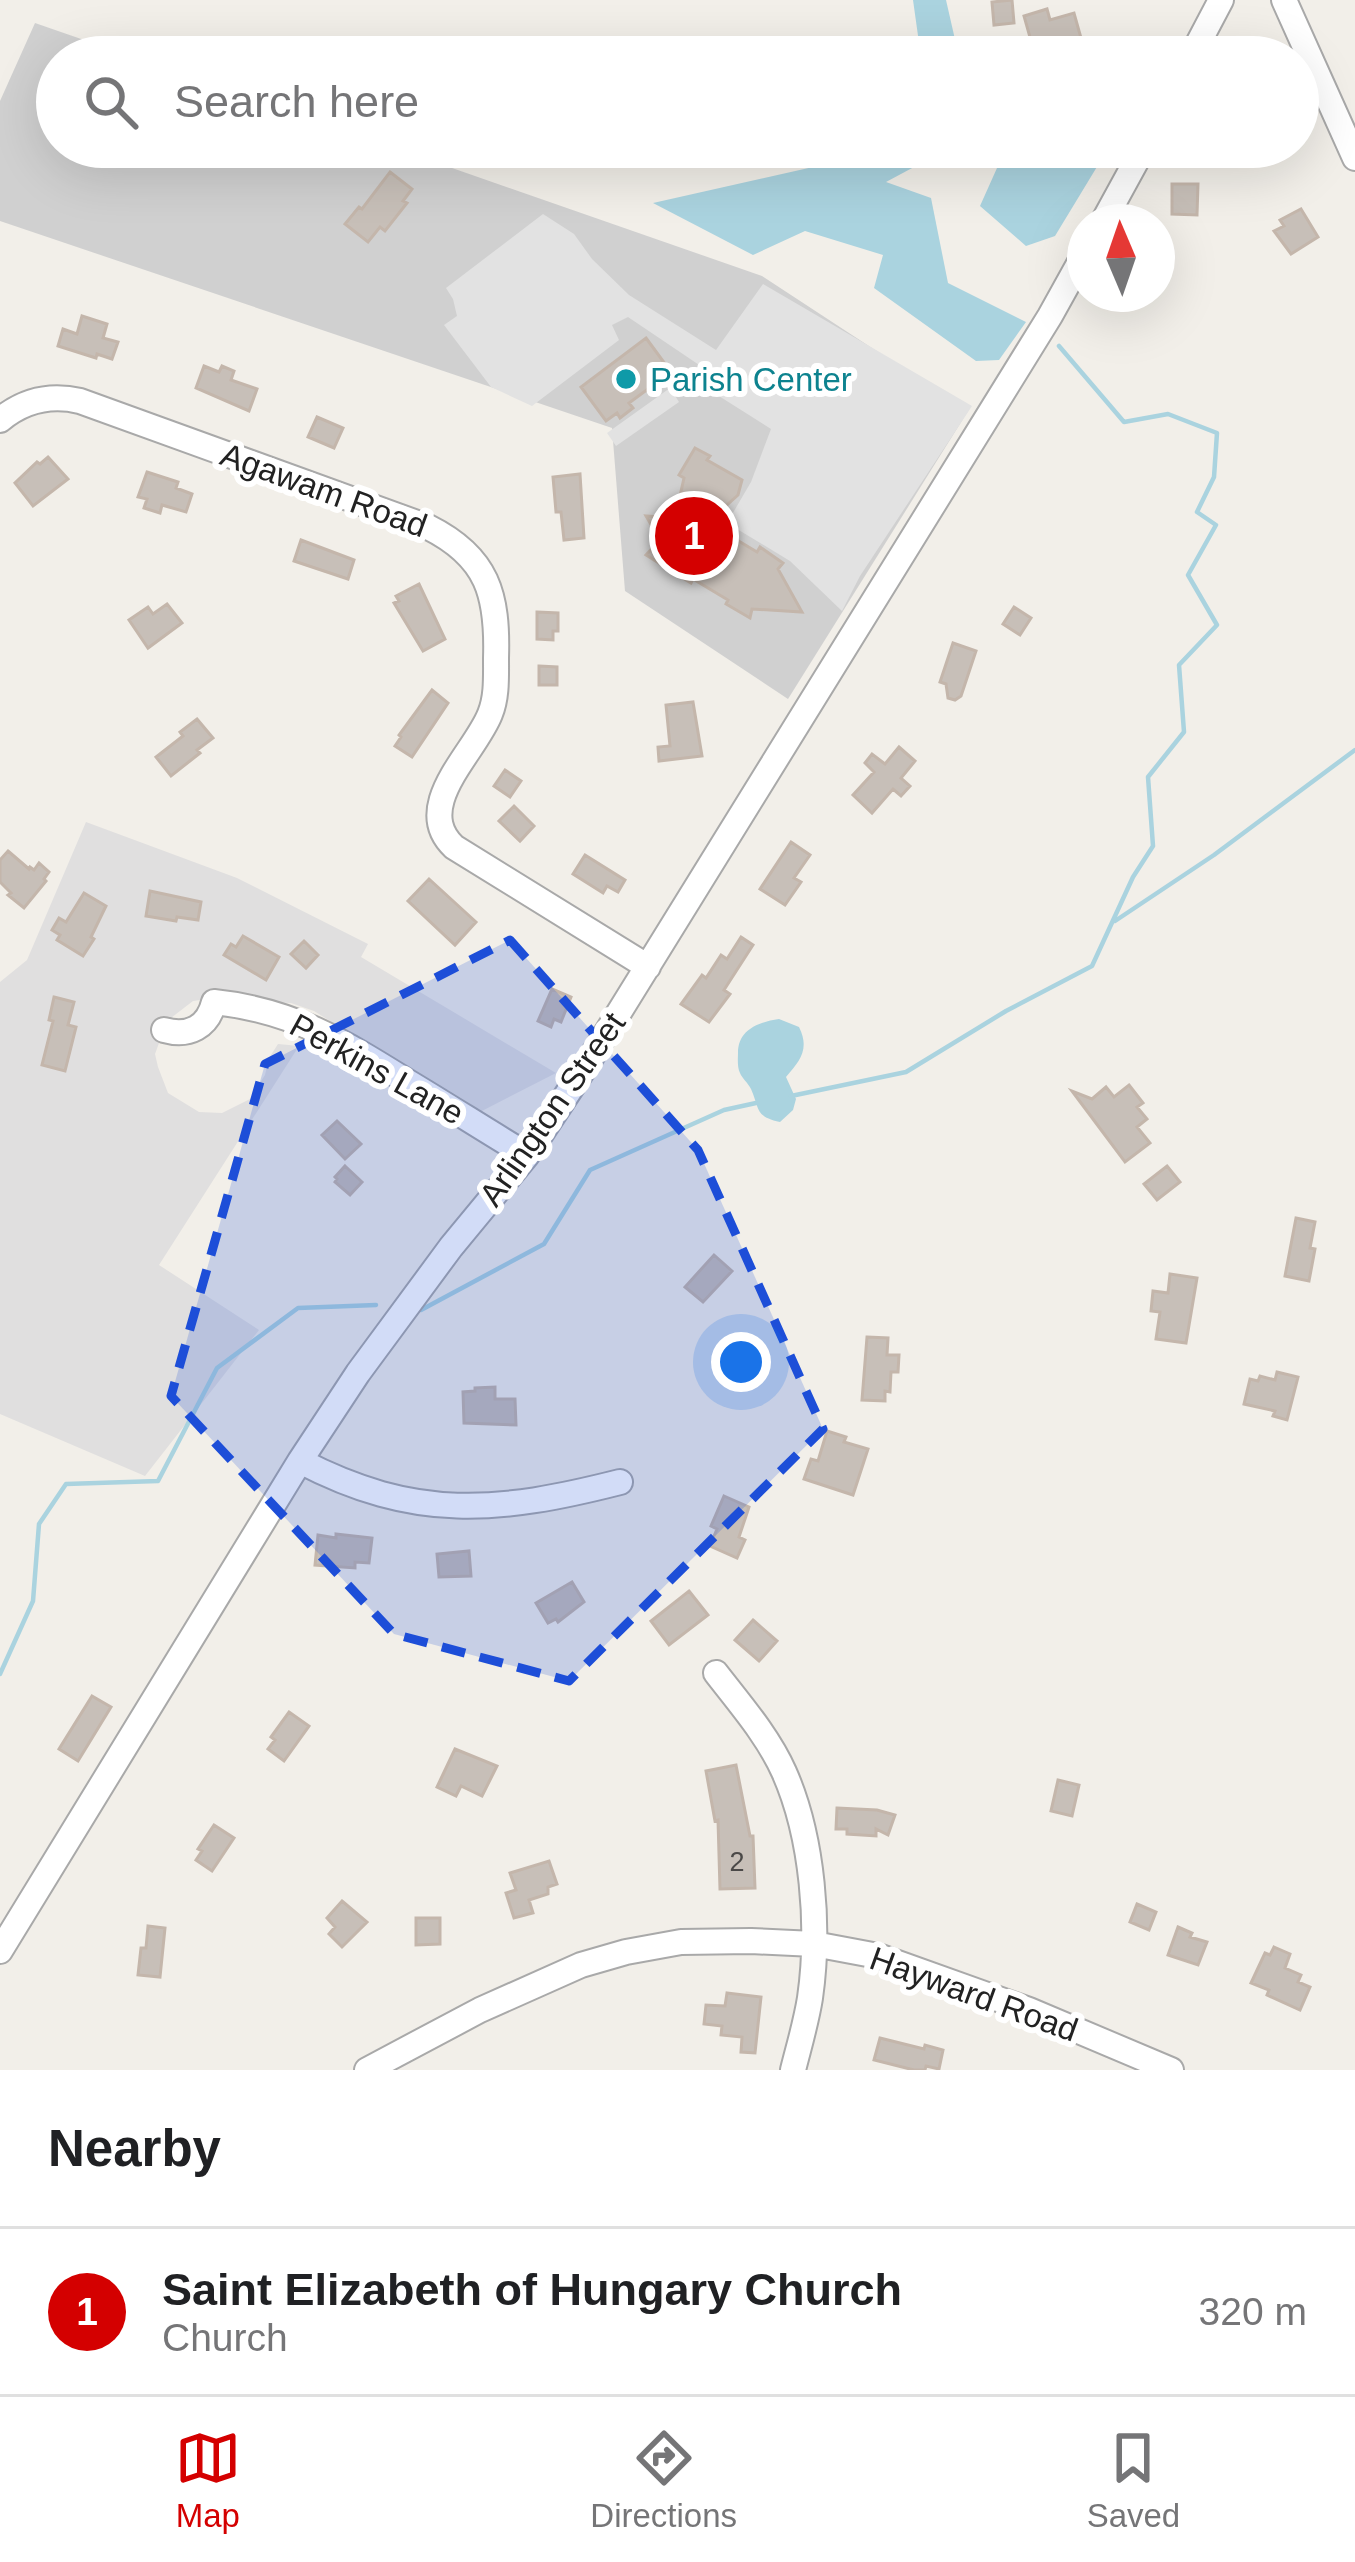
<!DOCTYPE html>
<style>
:root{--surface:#fff;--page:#f6f6f6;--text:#202124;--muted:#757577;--line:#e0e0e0;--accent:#d40000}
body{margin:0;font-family:Helvetica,sans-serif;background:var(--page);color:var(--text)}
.compass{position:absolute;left:1067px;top:204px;width:108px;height:108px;border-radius:50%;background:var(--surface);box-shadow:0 12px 48px #0002;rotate:358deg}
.you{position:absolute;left:741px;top:1362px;width:42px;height:42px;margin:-30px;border:9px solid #fff;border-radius:50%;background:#1a73e8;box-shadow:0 0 0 18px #1a73e833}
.badge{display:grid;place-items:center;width:78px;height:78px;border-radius:50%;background:var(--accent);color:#fff;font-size:39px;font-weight:700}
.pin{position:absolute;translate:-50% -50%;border:6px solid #fff;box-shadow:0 3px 12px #0006}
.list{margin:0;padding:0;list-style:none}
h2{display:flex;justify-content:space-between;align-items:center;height:156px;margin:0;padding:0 48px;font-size:51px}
h2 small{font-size:39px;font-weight:400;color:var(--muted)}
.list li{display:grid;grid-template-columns:78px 1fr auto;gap:36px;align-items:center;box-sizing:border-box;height:168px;padding:0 48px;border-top:3px solid var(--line)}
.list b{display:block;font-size:45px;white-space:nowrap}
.list p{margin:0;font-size:39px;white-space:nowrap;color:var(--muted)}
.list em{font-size:39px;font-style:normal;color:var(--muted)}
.icon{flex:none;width:66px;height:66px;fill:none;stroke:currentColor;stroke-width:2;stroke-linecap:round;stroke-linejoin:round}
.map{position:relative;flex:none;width:1355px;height:2070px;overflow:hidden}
.search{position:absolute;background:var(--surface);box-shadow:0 12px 48px #0002;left:36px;right:36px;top:36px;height:132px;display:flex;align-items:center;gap:30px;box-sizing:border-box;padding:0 42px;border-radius:66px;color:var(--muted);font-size:45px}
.sheet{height:324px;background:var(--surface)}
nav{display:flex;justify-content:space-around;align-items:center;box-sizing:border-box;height:168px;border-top:3px solid var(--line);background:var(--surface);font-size:33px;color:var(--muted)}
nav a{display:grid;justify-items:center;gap:6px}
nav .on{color:var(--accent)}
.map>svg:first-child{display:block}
.residential{fill:#e0dfdf}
.religious{fill:#d0d0d0}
.parking{fill:#e2e2e2}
.water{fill:#aad3df}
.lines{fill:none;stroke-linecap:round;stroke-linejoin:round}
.stream{stroke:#aad3df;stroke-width:4.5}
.building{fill:#c7bfb8;stroke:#c4b6ab;stroke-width:3}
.minor-casing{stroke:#a9a9a9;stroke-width:28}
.minor{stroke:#fff;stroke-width:24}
.marked{fill:#1d4ed8;fill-opacity:0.2;stroke:#1d4ed8;stroke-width:9;stroke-dasharray:24 15;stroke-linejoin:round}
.culture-dot{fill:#0f9aa8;stroke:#fff;stroke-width:4.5}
.labels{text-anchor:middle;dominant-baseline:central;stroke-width:12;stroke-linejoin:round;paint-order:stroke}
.number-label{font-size:27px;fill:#4b4948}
.culture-label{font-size:33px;fill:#0d838f;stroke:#fff;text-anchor:start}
.street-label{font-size:33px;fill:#222;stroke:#fff}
</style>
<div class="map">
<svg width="1355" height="2070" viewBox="0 0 1355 2070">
<rect width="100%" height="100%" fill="#f2efe9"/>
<!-- residential -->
<path class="residential" d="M86,822L237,878L368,944L361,957L556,1073L478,1113L314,1011L291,1003L207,999L193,1001L167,1021L155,1054L158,1067L168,1093L199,1112L222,1113L250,1099L265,1075L269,1058L278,1044L299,1046L159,1265L259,1330L145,1476L0,1414V982L27,960Z"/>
<!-- religious -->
<path class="religious" d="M35,23L133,57H57V147H392L762,276L968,411L788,699L625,591L612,428L0,221V101Z"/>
<!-- parking -->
<path class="parking" d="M543,214L574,234L592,259L629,295L716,350L763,284L972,406L860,576L842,611L790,561L727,523L751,482L771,429L711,391L717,377L628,317L612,325L619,340L532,406L491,387L444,325L457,316L453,299L446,288Z
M670,388L679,402L616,446L607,433Z"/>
<!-- water -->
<path class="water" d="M913,0H946L959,57H921Z
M850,147H927L914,167L886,182L931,198L948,283L1026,322L999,360L976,361L874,288L883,255L805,231L753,255L653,203L844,160Z
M940,147H1109L1055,236L1026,246L980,206L997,168Z
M779,1019L799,1027C810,1049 800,1061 786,1077L796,1099L793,1110L780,1122C754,1116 760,1109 751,1089C748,1083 742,1078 740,1073C737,1067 738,1058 738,1053C738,1030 758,1022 779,1019Z"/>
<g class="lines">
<!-- stream -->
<path class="stream" d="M1115,921L1214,855L1355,750
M791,1096L906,1072L1006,1011L1092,966L1133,877L1153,846L1148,777L1184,732L1179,665L1217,625L1188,575L1216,525L1197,512L1214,477L1217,433L1168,414L1124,422L1059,346
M421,1310L544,1244L590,1170L724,1110L756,1103
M0,1674L33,1601L39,1524L66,1484L158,1481L217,1368L298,1308L376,1305"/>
</g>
<!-- building -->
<path class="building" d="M1012,0L1014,23L994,25L992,2Z
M1047,9L1050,20L1074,13L1081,38L1051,47L1050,43L1033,48L1024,16Z
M390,172L412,189L403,201L407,203L385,231L380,227L368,242L345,224L359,207L362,209Z
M1172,184H1198L1197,215L1172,214Z
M1301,209L1318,237L1291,254L1274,231L1284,226L1280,220Z
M82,316L107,324L103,338L118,342L112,359L97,354L96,358L58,346L63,329L77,334Z
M646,338L671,372L629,403L633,408L620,418L617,413L606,421L581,387Z
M204,366L219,372L222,366L234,371L231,380L257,389L249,411L196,388Z
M317,417L343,428L334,448L308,437Z
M695,448L710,456L707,460L742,480L738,495L727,505L717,521L725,526L722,531L757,552L760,547L783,563L778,569L802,612L752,609L750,618L726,604L728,600L693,579L691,583L646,555L660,540L646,516L675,518L684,478L679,475Z
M48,457L68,479L33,506L15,483L37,462L40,464Z
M147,472L178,482L176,488L192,494L186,512L162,505L160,513L144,508L147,499L138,497Z
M580,474L584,538L564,540L561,512H556L553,477Z
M301,540L354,560L348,579L294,561Z
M419,584L445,639L423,651L394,603L399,601L396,596Z
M167,604L182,623L148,648L129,620L148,607L153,614Z
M1014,607L1031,618L1020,635L1003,624Z
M537,612L558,613V631H553V640L537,639Z
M953,643L976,651L961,696L955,700L948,698L946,684L940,682Z
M539,666L557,667V685H539Z
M432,690L448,703L412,757L395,746L401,737L399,735Z
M693,702L702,756L659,761L658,747L670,746L666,705Z
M197,719L213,738L197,750L200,753L171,776L156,757L183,736L180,732Z
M899,747L915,761L901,778L910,786L901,796L893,789L872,813L853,795L874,772L865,763L872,754L885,764Z
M505,770L521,781L510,797L494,786Z
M514,806L534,826L520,841L499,821Z
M791,842L810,855L794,878L801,882L785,905L760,889Z
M8,851L29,869L30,867L34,870L39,863L49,872L44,879L46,881L24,908L8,895L11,893L0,882V860Z
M585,855L625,880L618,892L607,886L603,893L573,874Z
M429,879L476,922L455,945L408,901Z
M150,891L201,902L198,920L177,917L176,921L146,916Z
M84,893L106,906L91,937L94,939L83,956L57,940L60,935L52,930L59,918L66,922Z
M243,936L279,957L266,980L224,955L231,944L236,947Z
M741,937L753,945L724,990L730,994L709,1022L681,1004L702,975L706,978L721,955L727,959Z
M304,941L318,955L306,968L291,954Z
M552,989L571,997L561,1022L554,1019L551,1027L538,1021Z
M54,997L74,1002L68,1025L76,1027L65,1071L42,1065L53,1021L49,1020Z
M1129,1085L1143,1103L1137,1107L1147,1119L1137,1127L1150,1143L1125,1162L1072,1091L1092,1099L1106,1087L1114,1097Z
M337,1121L361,1144L345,1159L322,1135Z
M345,1166L362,1182L350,1195L335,1182L337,1179L335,1177Z
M1167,1166L1180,1182L1157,1200L1144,1184Z
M1296,1218L1315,1222L1310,1248L1315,1249L1309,1281L1285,1276Z
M714,1255L732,1271L703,1302L685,1287Z
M1170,1274L1197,1278L1186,1343L1156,1339L1160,1312L1151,1311L1153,1291L1168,1293Z
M867,1337L888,1338L887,1355H899L898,1372H891L890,1392L885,1391V1401L862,1400Z
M1277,1372L1298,1377L1287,1420L1273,1416L1275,1411L1244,1404L1250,1379L1258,1381L1260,1376L1275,1380Z
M495,1387V1399H515L516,1425L464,1423L463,1392L475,1391V1388Z
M827,1431L846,1437L844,1442L868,1449L853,1495L804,1479L811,1459L818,1461Z
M724,1496L749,1507L739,1537L745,1540L737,1558L710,1546L717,1529L711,1526Z
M336,1534L372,1538L369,1563L355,1562V1568L315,1565L318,1535L336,1538Z
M469,1551L471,1576L439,1577L437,1554Z
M572,1582L584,1602L558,1622L556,1619L548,1623L536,1603Z
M689,1591L708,1615L669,1645L651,1621Z
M753,1620L777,1641L759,1661L735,1640Z
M92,1696L111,1707L78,1761L59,1749Z
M289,1712L309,1726L284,1761L268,1749L275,1740L271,1737Z
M455,1749L497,1766L482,1796L461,1786L456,1796L437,1787Z
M736,1765L750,1836H753L755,1888L720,1889L718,1820L715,1821L706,1771Z
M1058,1780L1079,1785L1072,1816L1051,1811Z
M837,1808L877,1810L895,1815L888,1835L876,1829V1836L847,1834V1829H836Z
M214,1825L234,1838L212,1871L196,1860L202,1851L198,1849Z
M549,1861L557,1884L548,1887V1894L529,1900L533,1913L514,1918L506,1893L516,1890L510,1873Z
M342,1901L367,1922L342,1947L329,1934L335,1927L327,1918Z
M1137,1904L1156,1912L1149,1930L1130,1922Z
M416,1918H440V1944L416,1945Z
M148,1926L165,1928L160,1977L138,1975L141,1948H146Z
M1178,1927L1192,1933L1190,1937L1207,1942L1198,1965L1168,1955Z
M1274,1947L1290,1954L1285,1968L1301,1975L1298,1982L1310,1987L1300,2010L1267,1995L1269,1990L1251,1983L1265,1953L1270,1955Z
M727,1993L761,1997L755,2053L741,2052L742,2037L721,2035L722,2026L704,2024L706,2005L725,2006Z
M880,2038L924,2049L925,2045L943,2050L939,2069L926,2066L925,2070H914L874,2060Z"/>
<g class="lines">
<!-- minor casing -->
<g class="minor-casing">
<path id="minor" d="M1284,0L1355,158
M1191,57L1221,0
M1103,222L1144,147
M0,420C24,400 50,394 80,401L428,527C488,557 498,595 496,658C496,677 497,697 490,714C475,753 411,806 454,847L648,967
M164,1030C189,1037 208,1027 214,1002C292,1010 344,1042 408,1082C448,1106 487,1131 527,1155
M300,1461C415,1521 498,1513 620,1482
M716,1673C740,1704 768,1736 784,1772C813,1837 820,1928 810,1998C806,2023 799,2046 793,2070
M0,1951L300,1461L358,1373L451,1247L527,1155L589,1061L1050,316L1085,253
M367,2070L480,2010L581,1965L626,1952L681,1942L751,1941L814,1944L878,1956L1029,2010L1171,2070"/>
</g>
<!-- minor -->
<use href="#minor" class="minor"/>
</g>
<!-- marked area -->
<path class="marked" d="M510,940L698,1150L823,1429L569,1681L394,1634L171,1396L265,1064Z"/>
<!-- markers -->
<circle class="culture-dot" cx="626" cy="379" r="12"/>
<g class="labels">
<!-- number labels -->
<g class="number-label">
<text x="737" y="1862">2</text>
</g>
<!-- culture labels -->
<g class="culture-label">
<text x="650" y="379">Parish Center</text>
</g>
<!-- street labels -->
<g class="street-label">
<text transform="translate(324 490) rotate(20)">Agawam Road</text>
<text transform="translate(377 1069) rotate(29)">Perkins Lane</text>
<text transform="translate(552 1109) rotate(-55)">Arlington Street</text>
<text transform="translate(974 1994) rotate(20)">Hayward Road</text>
</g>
</g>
</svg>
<svg class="compass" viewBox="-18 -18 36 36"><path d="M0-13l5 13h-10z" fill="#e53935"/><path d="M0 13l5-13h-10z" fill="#757577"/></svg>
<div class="you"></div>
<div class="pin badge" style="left:694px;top:536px">1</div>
<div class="search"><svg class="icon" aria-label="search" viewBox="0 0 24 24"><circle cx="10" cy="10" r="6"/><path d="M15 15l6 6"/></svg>Search here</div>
</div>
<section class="sheet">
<h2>Nearby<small></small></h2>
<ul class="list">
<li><span class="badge">1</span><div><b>Saint Elizabeth of Hungary Church</b><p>Church</p></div><em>320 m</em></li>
</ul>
</section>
<nav>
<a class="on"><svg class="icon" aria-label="map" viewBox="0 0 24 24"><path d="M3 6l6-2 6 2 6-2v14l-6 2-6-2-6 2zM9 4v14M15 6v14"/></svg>Map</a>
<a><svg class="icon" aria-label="directions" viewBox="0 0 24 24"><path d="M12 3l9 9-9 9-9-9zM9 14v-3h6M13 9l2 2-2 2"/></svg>Directions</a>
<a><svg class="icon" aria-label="saved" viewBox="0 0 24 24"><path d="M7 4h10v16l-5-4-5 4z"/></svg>Saved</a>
</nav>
